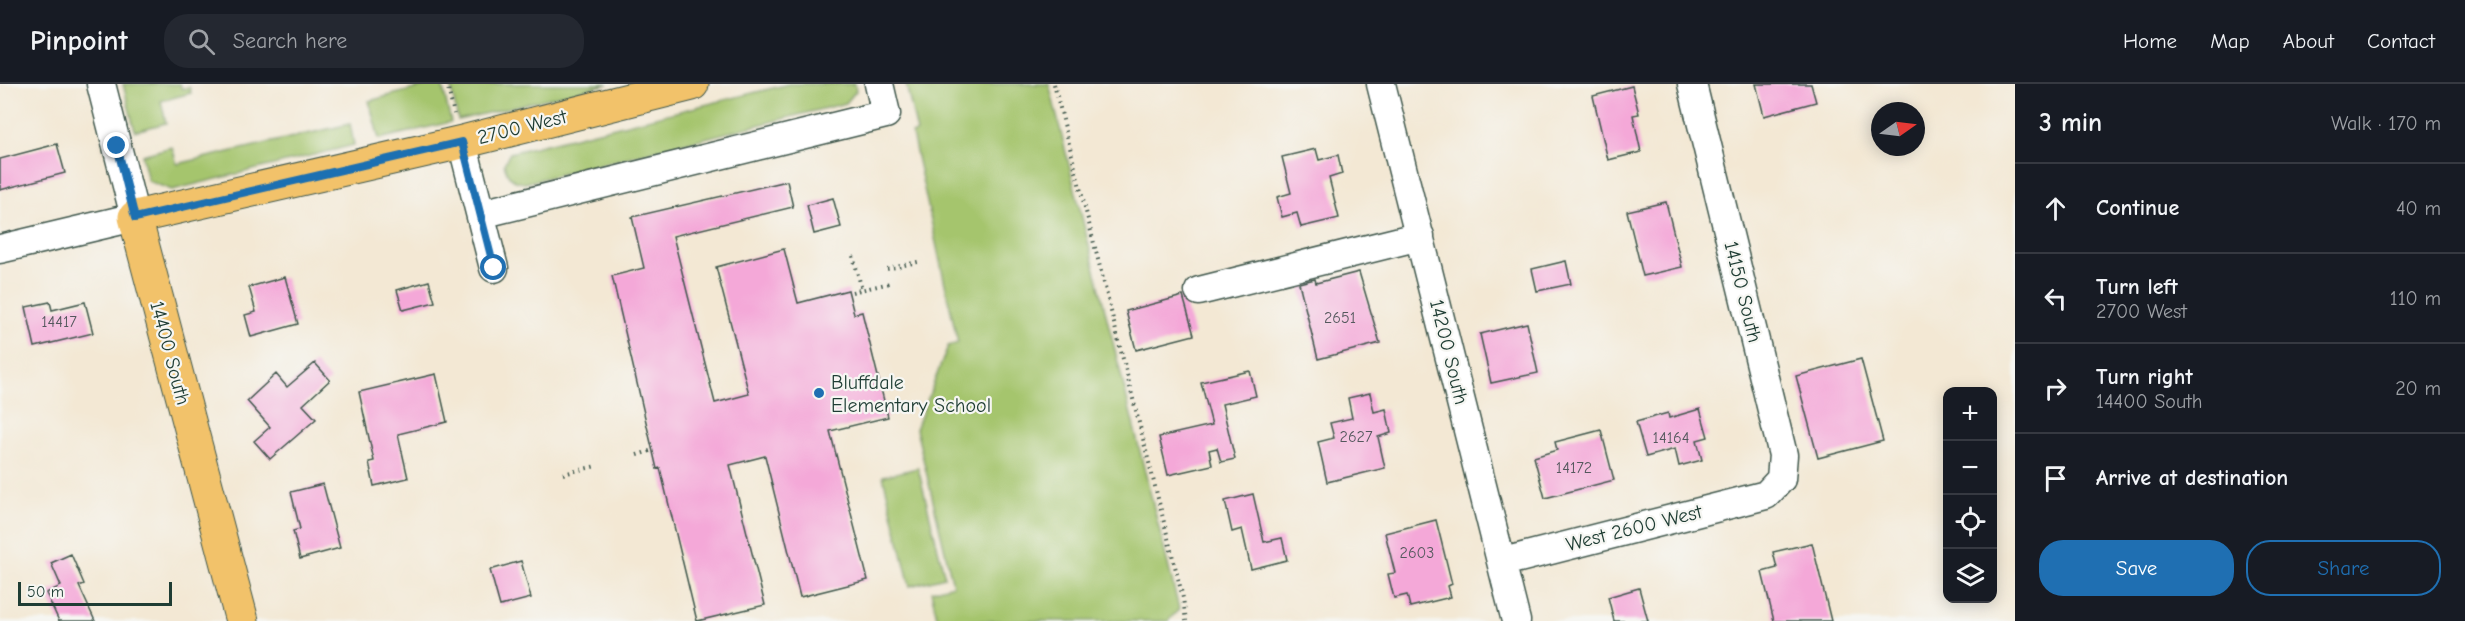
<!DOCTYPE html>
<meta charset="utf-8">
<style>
:root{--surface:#171b24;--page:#242831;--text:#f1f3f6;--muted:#9ea1a6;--line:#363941;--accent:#1f6fb2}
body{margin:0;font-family:"Comic Neue",sans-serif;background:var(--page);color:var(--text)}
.controls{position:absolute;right:18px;bottom:18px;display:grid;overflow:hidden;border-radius:12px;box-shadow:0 3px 15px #0003}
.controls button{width:54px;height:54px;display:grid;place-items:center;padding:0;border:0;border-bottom:2px solid var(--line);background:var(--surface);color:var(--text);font:30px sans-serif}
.compass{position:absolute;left:1871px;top:18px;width:54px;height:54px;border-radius:50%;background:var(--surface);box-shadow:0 3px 15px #0003;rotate:76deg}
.scale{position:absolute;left:18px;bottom:15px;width:154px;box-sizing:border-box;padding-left:6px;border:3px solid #1f3d34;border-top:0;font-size:16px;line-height:21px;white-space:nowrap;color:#1f3d34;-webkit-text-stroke:4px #f6f6f2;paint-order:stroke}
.stop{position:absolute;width:18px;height:18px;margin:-14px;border:4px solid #1f6fb2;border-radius:50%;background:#fff}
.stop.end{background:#1f6fb2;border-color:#fff;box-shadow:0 2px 6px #0008}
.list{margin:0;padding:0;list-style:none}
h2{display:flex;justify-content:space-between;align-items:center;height:78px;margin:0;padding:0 24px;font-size:26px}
h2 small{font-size:20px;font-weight:400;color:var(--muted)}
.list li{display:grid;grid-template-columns:39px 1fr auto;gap:18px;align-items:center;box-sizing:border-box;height:90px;padding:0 24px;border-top:2px solid var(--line)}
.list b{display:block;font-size:22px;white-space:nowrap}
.list p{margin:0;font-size:20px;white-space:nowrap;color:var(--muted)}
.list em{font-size:20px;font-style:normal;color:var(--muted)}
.actions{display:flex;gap:12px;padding:18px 24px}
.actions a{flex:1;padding:14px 0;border:2px solid var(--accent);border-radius:24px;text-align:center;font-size:21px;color:var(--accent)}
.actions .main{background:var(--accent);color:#fff}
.icon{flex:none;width:33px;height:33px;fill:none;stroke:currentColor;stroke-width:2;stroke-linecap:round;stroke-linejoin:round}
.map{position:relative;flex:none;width:2015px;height:537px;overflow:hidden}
header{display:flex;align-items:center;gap:36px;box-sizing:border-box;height:84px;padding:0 30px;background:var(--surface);border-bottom:2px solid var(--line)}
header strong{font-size:28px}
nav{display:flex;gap:33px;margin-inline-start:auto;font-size:21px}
.search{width:420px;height:54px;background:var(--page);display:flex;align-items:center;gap:15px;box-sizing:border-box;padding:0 21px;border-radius:24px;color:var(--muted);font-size:22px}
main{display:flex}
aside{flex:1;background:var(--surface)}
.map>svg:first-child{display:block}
.green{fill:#a5c56d;stroke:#628150;stroke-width:1.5}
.building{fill:#f4a8d8}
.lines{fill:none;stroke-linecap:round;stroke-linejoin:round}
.minor-casing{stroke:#3f574c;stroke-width:31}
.major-casing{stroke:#3f574c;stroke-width:35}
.path{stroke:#3f574c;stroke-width:4;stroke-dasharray:1.5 4.5;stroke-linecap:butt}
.minor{stroke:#fff;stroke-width:28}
.major{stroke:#f2c26a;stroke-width:33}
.route{stroke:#1f6fb2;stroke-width:8}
.poi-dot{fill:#1f6fb2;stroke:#f6f6f2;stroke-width:2}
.labels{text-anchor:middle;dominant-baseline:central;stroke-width:4.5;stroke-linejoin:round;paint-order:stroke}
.number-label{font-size:16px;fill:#54585d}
.street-label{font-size:20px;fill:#1f3d34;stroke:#f6f6f2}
.poi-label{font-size:20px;fill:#1f3d34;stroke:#f6f6f2;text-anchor:start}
</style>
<header>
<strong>Pinpoint</strong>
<div class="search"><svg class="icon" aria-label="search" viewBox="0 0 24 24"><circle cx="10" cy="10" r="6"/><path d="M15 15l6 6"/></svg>Search here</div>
<nav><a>Home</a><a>Map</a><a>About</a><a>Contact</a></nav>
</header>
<main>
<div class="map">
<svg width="2015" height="537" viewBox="0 0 2015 537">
<rect width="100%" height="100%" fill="#f6f6f2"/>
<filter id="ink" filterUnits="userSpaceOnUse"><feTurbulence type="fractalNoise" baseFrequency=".0167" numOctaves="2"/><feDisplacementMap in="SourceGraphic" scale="12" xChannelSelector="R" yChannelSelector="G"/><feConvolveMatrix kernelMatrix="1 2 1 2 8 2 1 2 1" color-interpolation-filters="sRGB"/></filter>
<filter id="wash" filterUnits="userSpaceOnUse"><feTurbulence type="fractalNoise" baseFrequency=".008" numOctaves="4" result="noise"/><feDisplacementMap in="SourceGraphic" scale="24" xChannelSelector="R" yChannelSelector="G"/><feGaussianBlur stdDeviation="1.35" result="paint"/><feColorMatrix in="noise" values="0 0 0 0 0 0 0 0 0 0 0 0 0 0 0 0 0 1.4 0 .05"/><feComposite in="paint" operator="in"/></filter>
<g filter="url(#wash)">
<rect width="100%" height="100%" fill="#f3e8d4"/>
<!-- green -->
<path class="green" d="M123,0H180L182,5L189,3L191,9L161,17L166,39L135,47Z
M433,0H442L451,38L379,55L369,17Z
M463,0H608L458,36L451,3Z
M789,0H855L856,7L846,19L525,99C511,98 508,93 504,80L510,69Z
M906,0H1049L1179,525L1168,537H938L931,507L953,501L916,345L948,262L958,259L912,50L917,48Z
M350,40L354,61L172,106L148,97L142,71L172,63L177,80Z
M918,384L945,493L910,502L883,392Z"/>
<g id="blocks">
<!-- building -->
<path class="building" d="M1756,0H1811L1816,18L1764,32Z
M1632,2L1639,30L1633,31L1641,68L1608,76L1593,12Z
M57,60L65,89L0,106V75Z
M1316,65L1319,76L1338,71L1342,90L1329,94L1339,134L1301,143L1297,129L1282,133L1277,113L1291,109L1282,73Z
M787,97L793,123L673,152L715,319L749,310L716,183L784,165L798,219L848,206L854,230L862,228L888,333L830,347L868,496L800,513L765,372L730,381L765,521L697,537L660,384L657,385L612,192L644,184L632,133Z
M833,114L841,143L814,150L807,121Z
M1666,118L1682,183L1643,192L1627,127Z
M1566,177L1571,200L1537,207L1532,185Z
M1359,188L1380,259L1318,275L1299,199L1315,195L1316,199Z
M285,193L298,240L251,253L245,231L256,228L249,203Z
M429,197L435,218L403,226L397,206Z
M1183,212L1194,251L1136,266L1126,227Z
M50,218L52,226L85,218L93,249L35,263L26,223Z
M1527,239L1538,289L1491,299L1480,250Z
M1861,275L1883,357L1818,374L1796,292Z
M315,279L330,296L303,321L316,335L270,375L254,357L270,343L247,317L276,290L287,303Z
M1250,287L1256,312L1222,320L1235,375L1221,378L1217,364L1209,366L1212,381L1168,391L1159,353L1212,341L1201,298Z
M436,290L447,338L398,350L408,394L374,402L369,378L374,377L359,308Z
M1370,309L1374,328L1386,325L1391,349L1378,353L1385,384L1327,398L1318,358L1334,354L1330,339L1352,334L1348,314Z
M1700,325L1708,353L1697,356L1702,376L1679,382L1675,365L1646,373L1636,338L1668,329L1669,334Z
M1601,346L1614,396L1545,414L1534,373L1557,366L1555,358Z
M323,400L340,464L300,475L293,447L300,445L291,408Z
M1253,410L1264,458L1282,454L1287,476L1251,485L1242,445L1232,448L1225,417Z
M1436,436L1452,500L1448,502L1451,513L1410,523L1407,511L1394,514L1388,490L1395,489L1385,449Z
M1812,459L1831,537H1774L1762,488L1777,484L1773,468Z
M71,470L84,500L79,502L95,537H59L46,509L61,502L51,479Z
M521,477L531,514L500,522L490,486Z
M1639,504L1648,537H1614L1608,513Z"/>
</g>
</g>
<g filter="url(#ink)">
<use href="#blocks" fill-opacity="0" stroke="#3f574c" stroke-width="1.5"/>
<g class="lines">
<!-- minor casing -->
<g class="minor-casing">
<path id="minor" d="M1381,0L1516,537
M462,58L494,184
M481,130L886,30L879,0
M0,165L135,133L101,0
M1199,207L1420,152
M1503,478L1766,411L1781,395L1783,371L1692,0"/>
</g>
<!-- major casing -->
<g class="major-casing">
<path id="major" d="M242,537L135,133L462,58L692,0"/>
</g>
<!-- path -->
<path class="path" d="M447,0L454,30
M1054,0L1183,514L1186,537
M853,172L862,206
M887,185L922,177
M852,208L890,199
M637,371L650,367
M563,390L596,382"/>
<!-- minor -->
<use href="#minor" class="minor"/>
<!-- major -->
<use href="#major" class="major"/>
</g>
</g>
<g class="lines" filter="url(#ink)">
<!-- route -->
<path class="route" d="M117,62L135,134L462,58L494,184"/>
</g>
<!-- markers -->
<circle class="poi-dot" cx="819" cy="309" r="6"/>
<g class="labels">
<!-- number labels -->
<g class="number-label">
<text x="1340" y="234">2651</text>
<text x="59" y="238">14417</text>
<text x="1356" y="353">2627</text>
<text x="1671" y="354">14164</text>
<text x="1574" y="384">14172</text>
<text x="1417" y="469">2603</text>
</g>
<!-- street labels -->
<g class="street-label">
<text transform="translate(522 43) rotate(-14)">2700 West</text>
<text transform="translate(1743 208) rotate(76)">14150 South</text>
<text transform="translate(1449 268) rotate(76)">14200 South</text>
<text transform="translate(170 269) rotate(75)">14400 South</text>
<text transform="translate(1634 444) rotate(-14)">West 2600 West</text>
</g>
<!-- poi labels -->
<g class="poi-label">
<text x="831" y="298">Bluffdale<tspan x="831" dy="23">Elementary School</tspan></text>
</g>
</g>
</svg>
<div class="controls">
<button>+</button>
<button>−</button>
<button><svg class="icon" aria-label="locate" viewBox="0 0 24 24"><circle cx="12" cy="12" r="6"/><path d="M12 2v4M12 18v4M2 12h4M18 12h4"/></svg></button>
<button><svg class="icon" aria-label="layers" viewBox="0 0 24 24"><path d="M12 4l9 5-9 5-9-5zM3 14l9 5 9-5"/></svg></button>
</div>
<svg class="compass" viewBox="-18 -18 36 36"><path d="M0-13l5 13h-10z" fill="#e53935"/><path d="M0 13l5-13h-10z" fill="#9ea1a6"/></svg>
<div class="scale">50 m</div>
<div class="stop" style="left:494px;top:184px"></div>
<div class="stop end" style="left:117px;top:62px"></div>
</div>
<aside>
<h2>3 min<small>Walk · 170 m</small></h2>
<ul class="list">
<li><svg class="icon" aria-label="ahead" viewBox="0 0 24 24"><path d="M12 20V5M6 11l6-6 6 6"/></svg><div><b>Continue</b></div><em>40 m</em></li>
<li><svg class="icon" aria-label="left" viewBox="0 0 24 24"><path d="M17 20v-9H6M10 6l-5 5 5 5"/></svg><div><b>Turn left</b><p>2700 West</p></div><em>110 m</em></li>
<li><svg class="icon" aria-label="right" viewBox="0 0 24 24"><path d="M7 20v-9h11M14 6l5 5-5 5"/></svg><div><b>Turn right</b><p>14400 South</p></div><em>20 m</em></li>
<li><svg class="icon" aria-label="arrive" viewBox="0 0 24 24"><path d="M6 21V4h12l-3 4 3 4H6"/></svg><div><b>Arrive at destination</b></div></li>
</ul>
<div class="actions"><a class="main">Save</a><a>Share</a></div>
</aside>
</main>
